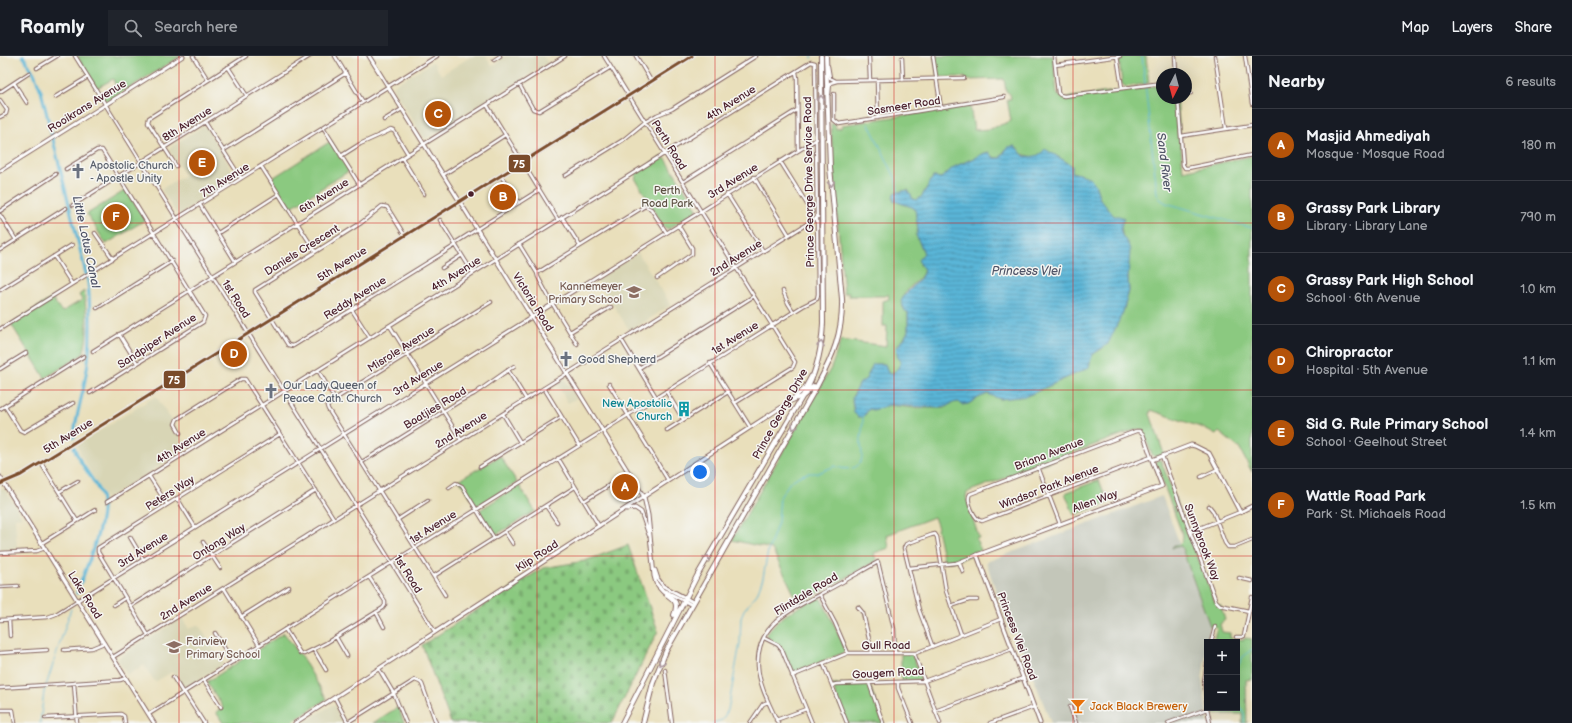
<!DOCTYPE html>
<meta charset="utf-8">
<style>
:root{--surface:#171b24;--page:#20242c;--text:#f1f3f6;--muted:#9ea1a6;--line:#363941;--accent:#b45309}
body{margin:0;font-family:"Balsamiq Sans",sans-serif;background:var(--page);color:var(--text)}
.controls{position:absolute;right:12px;bottom:12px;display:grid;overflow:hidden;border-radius:0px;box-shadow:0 4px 16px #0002}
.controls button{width:36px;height:36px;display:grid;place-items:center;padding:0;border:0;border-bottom:1px solid var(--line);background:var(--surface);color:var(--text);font:20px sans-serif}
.compass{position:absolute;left:1156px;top:12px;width:36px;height:36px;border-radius:50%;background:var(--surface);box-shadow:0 4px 16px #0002;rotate:186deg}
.you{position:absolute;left:700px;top:416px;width:14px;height:14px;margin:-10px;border:3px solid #fff;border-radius:50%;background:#1a73e8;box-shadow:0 0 0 6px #1a73e833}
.badge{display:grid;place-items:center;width:26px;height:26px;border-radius:50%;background:var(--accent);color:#fff;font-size:13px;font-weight:700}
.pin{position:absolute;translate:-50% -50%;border:2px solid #fff;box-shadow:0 1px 4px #0006}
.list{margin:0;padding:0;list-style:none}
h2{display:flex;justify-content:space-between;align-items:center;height:52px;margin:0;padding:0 16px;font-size:17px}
h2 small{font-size:13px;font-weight:400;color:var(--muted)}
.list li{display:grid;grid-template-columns:26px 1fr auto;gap:12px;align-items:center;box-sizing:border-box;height:72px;padding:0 16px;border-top:1px solid var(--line)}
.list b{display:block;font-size:15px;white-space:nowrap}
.list p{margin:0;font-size:13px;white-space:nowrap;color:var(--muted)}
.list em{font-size:13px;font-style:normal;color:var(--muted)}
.icon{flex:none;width:22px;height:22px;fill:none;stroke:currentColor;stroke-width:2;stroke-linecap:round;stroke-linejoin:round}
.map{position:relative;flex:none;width:1252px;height:667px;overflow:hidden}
header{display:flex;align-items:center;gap:24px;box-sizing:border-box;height:56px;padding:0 20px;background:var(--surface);border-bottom:1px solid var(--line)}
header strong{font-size:19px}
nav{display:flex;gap:22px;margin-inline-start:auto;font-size:14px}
.search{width:280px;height:36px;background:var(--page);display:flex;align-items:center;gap:10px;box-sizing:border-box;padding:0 14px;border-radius:0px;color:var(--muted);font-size:15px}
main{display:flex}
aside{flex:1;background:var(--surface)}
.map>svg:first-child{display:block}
.built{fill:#d8d5b5}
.industrial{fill:#c3c6b9}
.green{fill:#8bc980;stroke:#6a7456;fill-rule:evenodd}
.cemetery{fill:url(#cemetery-stones);stroke:#6a7456}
.water{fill:url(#water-rules);stroke:#526a81}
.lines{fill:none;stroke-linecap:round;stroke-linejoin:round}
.stream{stroke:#5ab5d7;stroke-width:1}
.canal{stroke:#5ab5d7;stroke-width:3}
.minor-casing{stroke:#82625d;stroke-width:4.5}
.tertiary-casing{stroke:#82625d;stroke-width:5}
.secondary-casing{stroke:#82625d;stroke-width:5.5}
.primary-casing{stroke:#82625d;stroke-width:6}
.minor{stroke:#fff;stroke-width:2.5}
.tertiary{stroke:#fff;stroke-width:3}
.secondary{stroke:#fff;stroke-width:3.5}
.primary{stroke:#fff;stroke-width:4}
.bus-1-casing{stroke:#f6f6f2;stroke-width:6}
.bus-1{stroke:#7a4b2a;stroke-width:3}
.oneway{stroke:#ae9aa0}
.grid{fill:none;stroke:#d62828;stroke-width:1;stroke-opacity:0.55}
.bus-dot{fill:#4a1f2b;stroke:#f6f6f2;stroke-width:1.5}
.labels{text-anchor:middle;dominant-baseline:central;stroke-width:3;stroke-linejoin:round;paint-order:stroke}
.street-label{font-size:11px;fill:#4a1f2b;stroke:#f6f6f2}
.worship-label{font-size:11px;fill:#5b616d;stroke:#f6f6f2;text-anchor:start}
.park-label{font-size:11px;fill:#5e5244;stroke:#f6f6f2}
.education-label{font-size:11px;fill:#785e54;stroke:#f6f6f2;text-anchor:end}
.culture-label{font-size:11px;fill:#0d838f;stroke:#f6f6f2;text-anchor:end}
.food-label{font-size:11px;fill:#c56008;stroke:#f6f6f2;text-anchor:start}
.water-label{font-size:12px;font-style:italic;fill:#505467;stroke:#f6f6f2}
.line-badge{stroke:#f6f6f2;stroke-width:1.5}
.badge-label{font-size:11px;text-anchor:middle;font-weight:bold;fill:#fff}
</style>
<header>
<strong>Roamly</strong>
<div class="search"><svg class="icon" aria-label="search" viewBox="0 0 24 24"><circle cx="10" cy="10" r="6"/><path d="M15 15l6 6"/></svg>Search here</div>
<nav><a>Map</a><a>Layers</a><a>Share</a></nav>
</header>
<main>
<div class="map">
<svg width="1252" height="667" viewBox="0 0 1252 667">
<defs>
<pattern id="cemetery-stones" width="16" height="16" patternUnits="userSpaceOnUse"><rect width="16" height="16" fill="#8bc980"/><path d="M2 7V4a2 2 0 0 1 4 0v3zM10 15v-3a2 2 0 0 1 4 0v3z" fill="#79ac6f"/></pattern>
<pattern id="water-rules" width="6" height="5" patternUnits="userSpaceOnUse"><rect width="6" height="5" fill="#5ab5d7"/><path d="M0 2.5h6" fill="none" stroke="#4c93af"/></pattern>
</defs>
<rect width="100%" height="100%" fill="#f6f6f2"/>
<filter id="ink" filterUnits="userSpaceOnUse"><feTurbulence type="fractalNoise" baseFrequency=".025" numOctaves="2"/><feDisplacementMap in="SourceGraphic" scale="8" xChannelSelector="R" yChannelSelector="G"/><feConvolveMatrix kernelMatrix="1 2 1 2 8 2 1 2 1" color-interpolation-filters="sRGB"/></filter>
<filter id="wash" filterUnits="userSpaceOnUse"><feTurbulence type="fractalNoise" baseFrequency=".012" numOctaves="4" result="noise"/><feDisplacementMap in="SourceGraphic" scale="16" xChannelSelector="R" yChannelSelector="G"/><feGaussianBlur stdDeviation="0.9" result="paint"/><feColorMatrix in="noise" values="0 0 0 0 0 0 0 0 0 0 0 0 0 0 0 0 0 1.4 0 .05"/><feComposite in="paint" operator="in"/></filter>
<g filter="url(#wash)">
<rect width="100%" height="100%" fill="#e9dfbb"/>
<!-- built -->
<path class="built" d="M472,0H486L492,10L498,7L499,4L506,0H543L548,7L427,82H424L393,33L394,29L433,6L441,19Z
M202,71H206L236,121V124L180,158L176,157L161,133L185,119L169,94L170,91Z
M638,197L671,249L630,275L596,223Z
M564,322L577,342L568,347L556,327Z
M156,340L189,392L106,443L82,401L77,389Z
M4,432L22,461L15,462L17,492L0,494V433Z
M182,562L189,573L198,568L224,608L183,634L172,616L155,626L144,609L127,619L118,604L119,601L150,581L161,576L164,573Z
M332,649H335L344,667H303Z"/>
<!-- industrial -->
<path class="industrial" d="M1162,440L1210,570L1202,624L1208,667H1051L1016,577L1011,579L986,506Z"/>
<!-- green -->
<path class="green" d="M77,0H181L108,45L105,44L102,40L116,31L113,23L97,32Z
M934,0H1053L1057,37L1059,40L1063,42L1162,29V42H1177L1183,115L1252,100V416L1239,392L1219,376L1216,379L1203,372L1151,354L1150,358L1164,398L1156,401L1152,399L1143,375L1137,373L970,435L967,437L966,441L979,482L976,483L981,494L980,496L974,495L972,499C963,502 952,508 944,505L937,473L938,472L934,461L887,479L889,492L874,497L876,504L874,506L799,548L772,493L732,484L831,312L841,284L886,290L887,270H883V245L889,243L888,238L886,240H849V237H844L834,126L831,68H835L836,73L841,72L842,69L970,49L974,74L990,73L1011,65L1007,43H1011L1010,38L1006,35L1004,23L965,24V21H940L937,18ZM1019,93L1021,98L1034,101C1039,100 1041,96 1046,95C1050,95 1068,107 1072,110V116L1074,117L1089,122L1095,128L1100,143L1121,170L1123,183L1126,186L1129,235L1123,256L1111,280L1103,292L1092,299L1086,313L1027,340L1000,343L988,338L980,341L968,348L959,346H952L945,352H914L889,349L874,354L869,353L865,359L854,357L852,346L853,339L866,323L874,308H885L888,318H890C896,316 899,311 901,305L898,302L897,289L904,283L908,275V256L903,252C903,249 902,245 903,242C905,231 921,226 924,214L923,210L920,209L924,197L916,179L918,173L915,153L912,151L897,146L898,136L908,134L913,143L918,144L922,140L933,121L941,122L954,111L985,97L989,96C992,100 995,103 1000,102L1005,94Z
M1131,0H1146L1149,27L1126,31L1122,28L1119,3L1121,1Z
M331,85L349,115L290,152L271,123Z
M661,101L666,103L697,153L696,156L668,173C659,170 656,154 648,148V144L635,122L636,121L635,118Z
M126,134L145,164L106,188L87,158Z
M84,235C86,255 90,278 83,298L45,322L11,268L52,242L62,256L82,244L79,239Z
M500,400L517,426L480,449H476L459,424Z
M1159,403L1161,405L1215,547L1221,550L1225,564L1220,568L1222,576L1230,577V582L1244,584L1245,582L1252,583V623L1246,624L1247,667H1242V658H1210L1209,652H1237V586H1213L1217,571L1210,570L1181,490L1172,492V491C1177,489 1183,488 1183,480L1156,408V406Z
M1099,424L1108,447L1074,459L1065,437Z
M519,429L535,455L497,478H494L480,457V454Z
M816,542L821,543L832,564L845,594L843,597L794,617L791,614L781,591L768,582L767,578C778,560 798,552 816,542Z
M284,577L301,600L327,643L290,667H223L216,656L223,651L207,626Z
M901,598H910L913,600L921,621L920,624L901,625Z
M869,627L883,667H847L832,629Z
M398,651L404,667H373Z"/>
<!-- cemetery -->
<path class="cemetery" d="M628,489L658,575L612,667H451L422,589L543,512L585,505Z"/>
<!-- water -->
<path class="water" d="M1015,90L1024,100C1033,101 1039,101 1045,93L1068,107L1072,110V116L1086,120L1089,122L1095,128L1100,143L1114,160H1119L1124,162C1115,183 1128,180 1130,195L1128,222L1129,235L1123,256L1108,288L1092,299L1089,311L1086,313L1027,340L1000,343L988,338L980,341L968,348L962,349L959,346C951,346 948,351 941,352L889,349L874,354L869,353L863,361H858L854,357L852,342L860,327L866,323L873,308H885L888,317L890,318C896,316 899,311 901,305L898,302L896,292L904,283L908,275V256L905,255L901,245C907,233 921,227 924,214L918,204L924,197L916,179L918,173L915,153L912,151L894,145L893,142L894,137L908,134L913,143L917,144L922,140L933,121L941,122L954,111L985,97L989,96L994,102H1000L1008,91Z"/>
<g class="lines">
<!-- stream -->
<path class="stream" d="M812,0V2
M1142,0L1157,137L1160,143L1166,147L1252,172
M869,68L896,123L898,136
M1237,612L1242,602L1252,593
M1237,642L1244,658V667
M40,667L44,636L71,553
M713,667L722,664L728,654L740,587L741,561L744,554L757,538L763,522L768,495L778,466L780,441L790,426L799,420L808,417H818L835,410C846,415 862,414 862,399C862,394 860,388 861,383C862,375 863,369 863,361"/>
<!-- canal -->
<path class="canal" d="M23,0L34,17L41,35L88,226C91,259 92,291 85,324C82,343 75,362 74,381
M74,391C79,408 93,421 100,437C110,460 85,513 77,537"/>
</g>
</g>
<g filter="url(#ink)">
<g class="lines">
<!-- minor casing -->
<g class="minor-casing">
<path id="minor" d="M75,0L435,576
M193,0L208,24
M335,0L363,46
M604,0L795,306L793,311L735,347
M636,0L651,25
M869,0L870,24
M933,0L941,52
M1054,0L1058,37L1060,39L1064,40L1162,27
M1117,0L1122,32
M1175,0L1176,18
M1215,0L1226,73
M1245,0L1252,48
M902,2L903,24
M494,4L500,0
M1055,9L1120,0
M828,10L830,22L836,25
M228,11L247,40
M37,12L57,0
M796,16L797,22L798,93
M877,25L878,62
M14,27L27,47
M519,28L533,53L539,55L611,11
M0,36L29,17
M829,38L830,27L837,25L964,22
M834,38V64L839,68L1004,41
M1186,38L1191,37
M55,41L88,21
M1178,42L1183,109L1185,112H1188L1252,99
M0,44L7,54L6,58L0,61
M487,49L558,164
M384,64L402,53
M205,66L241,122
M323,71L359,128
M1181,80L1252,69
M224,94L346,17
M341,100L360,88L391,74L394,75L408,98
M402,102L424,138
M780,105L812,156
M176,110L148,66L149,62L246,0
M261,110L315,195
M66,113L97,94H102L205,260L203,266L90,337
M443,119L505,79
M501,120L519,147
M565,120L623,84L645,66L657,59L672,53L756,0
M754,121L789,179
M683,126L797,54
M727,138L763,195
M73,149L310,0
M200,149L235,205
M0,155L56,118
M0,159L16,184
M562,161L580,190
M440,164L473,217
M95,177L113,203
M218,177L279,138
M405,180L387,151L382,150L361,167L255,234V236L288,289L293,290L456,189
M455,187L539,134
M519,188L537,217L538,221L552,247L577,288
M0,194L66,152
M54,200L72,228
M442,212L462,199
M537,217L645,150L651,153L666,176
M657,222L692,198V192L678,169
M0,234L72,189
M783,235L788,247L793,255
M97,252L172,205
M352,254L370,282
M390,270L461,384
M0,273L437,0
M570,276L611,251
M119,278L137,307
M621,283L656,341
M93,295L565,0
M710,307L750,371
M639,312L754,240
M0,313L26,297
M318,314L335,343
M508,314L526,343
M609,328L668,424
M544,332L579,389
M666,335L683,363
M5,350L20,374L24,376L73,347
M0,353L84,300
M503,358L520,386
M667,374L728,336
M180,377L175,368L177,363L241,323H245L334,463
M1162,400L1216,545L1220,549L1249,555
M1151,401L982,465C974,464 966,444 970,438L1136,375H1140L1143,378L1152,404
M558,402L599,470
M362,406L460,345L474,338L514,310
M41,407L77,465
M480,411L561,361
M1038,411L1060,468
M149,420L167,448
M1201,421L1218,413
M449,432L456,427L462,430L494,482
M59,436L78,425
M177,442L195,471
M584,445L629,417
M107,446L811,6L815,7L818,238L817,243L803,250L149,658
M546,450L557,466
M1209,450L1213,455L1225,487L1228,491H1235L1252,484
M397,464L428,444
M505,476L513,488
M1190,476L1240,456
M130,481L143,503
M203,486L220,512
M42,487L95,454
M0,497L37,495L45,492
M959,506L963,516
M909,512L956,507L977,499
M434,520L575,431
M1239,522L1252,525
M0,531L18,530
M224,532L259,589
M445,539L328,353L327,350L335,343L491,246
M820,539L835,567L848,597
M114,549L125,542
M131,550L316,434
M951,550L969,544H977
M858,551L863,557L872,596
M376,556L384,571
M241,561L289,531
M0,564L48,561L56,558L817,83
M9,564L10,580
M285,573L300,597L304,598L326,587L383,552L385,549V545L369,521
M215,577L233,606
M148,579L98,496V492L280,378
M336,581L347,600
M1236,581H1242L1244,580L1252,541
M764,582L778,589L782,594L812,667
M1211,586L1215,571
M932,589L919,554L904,492L906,488L931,479L935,478L937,481L946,535L961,578
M64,594L92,592L104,587
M314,594L326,614
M0,597L47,594
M914,597L940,667
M113,601L818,161
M823,607L847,667
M1207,607L1204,626L1207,649
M379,613L394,638L406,667
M665,614L672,667
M792,620L848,597H916L1001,563
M173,621L183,637
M204,624L221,651
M74,627L77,667
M869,627L883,667
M898,627V632L912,667
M832,629L837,628L924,625L1012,593
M0,632L120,624L126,622
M184,636L204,667
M335,642L348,667
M1070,651L1076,667
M1207,652L1210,667
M0,654H13L15,667
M935,655L1023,622
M45,662L121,658L124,660L125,667
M776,664L806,653
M348,666L415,624L420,626L422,628L436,667
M750,667L763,648L768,646
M778,667C770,649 759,630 758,610C756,567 792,554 822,537C841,527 860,516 878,506L894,573L895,596
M990,667L1034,651
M1168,667L1207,653"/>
</g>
<!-- tertiary casing -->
<g class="tertiary-casing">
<path id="tertiary" d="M369,0L644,441L648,459L654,520L656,527L660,532
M0,115L183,0
M791,345L803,340
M0,421L154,667
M627,453L635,452L641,456L649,479
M655,514L658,523L663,530L693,546
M665,535L692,549
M295,667L788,347L804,333L811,320
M1040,667L977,499L1162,430L1152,404L1191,389L1195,390L1209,397L1240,456L1252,450"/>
</g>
<!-- secondary casing -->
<g class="secondary-casing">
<path id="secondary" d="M0,428L21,419L78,384L692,0"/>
</g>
<!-- primary casing -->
<g class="primary-casing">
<path id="primary" d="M803,340L814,330
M660,532C668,543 681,541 674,559
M622,667L697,520L808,331C818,311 822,290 823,267L821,0
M643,667L653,627L666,595L817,330C833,300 843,277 842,243L830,111L826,0"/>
</g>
<!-- minor -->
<use href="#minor" class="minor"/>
<!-- tertiary -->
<use href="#tertiary" class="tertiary"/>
<!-- secondary -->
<use href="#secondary" class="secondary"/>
<!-- primary -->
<use href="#primary" class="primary"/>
<!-- bus-1 casing -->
<g class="bus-1-casing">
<path id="bus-1" d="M0,428L21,419L78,384L692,0"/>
</g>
<!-- bus-1 -->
<use href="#bus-1" class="bus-1"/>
</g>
<!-- one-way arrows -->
<defs><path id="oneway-chevron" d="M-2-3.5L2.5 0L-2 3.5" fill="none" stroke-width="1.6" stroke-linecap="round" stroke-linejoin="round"/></defs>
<g class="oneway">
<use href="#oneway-chevron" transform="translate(821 42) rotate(-91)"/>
<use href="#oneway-chevron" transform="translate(831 128) rotate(85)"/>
<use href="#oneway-chevron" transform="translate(821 288) rotate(-81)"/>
<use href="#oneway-chevron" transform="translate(794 371) rotate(120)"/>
<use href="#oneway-chevron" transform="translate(707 502) rotate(-60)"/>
<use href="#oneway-chevron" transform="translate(661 607) rotate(113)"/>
</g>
</g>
<!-- grid -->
<path class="grid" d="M179,0V667M358,0V667M537,0V667M715,0V667M894,0V667M1073,0V667M0,167H1252M0,334H1252M0,500H1252"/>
<!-- icons -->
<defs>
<g id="church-bare" transform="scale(1.2)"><path d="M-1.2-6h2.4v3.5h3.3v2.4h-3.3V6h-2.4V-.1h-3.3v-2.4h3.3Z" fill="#6b7280" stroke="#f6f6f2" stroke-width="2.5" paint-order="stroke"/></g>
<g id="school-bare" transform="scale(1.2)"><path d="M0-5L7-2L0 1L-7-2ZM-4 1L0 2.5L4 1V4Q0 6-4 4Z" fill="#8d6e63" stroke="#f6f6f2" stroke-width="2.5" paint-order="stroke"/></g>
<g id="building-bare" transform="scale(1.2)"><path d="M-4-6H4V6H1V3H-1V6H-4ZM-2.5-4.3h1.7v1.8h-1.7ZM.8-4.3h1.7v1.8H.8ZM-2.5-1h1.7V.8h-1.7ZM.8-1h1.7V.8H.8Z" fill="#0f9aa8" stroke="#f6f6f2" stroke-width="2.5" paint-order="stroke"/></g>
<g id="bar-bare" transform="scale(1.2)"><path d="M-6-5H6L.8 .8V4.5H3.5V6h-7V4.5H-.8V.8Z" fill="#e8710a" stroke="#f6f6f2" stroke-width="2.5" paint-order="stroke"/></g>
</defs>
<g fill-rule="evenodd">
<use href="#church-bare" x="78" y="115"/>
<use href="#school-bare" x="634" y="236"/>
<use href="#church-bare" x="566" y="303"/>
<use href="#church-bare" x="271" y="335"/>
<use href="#building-bare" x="684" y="353"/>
<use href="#school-bare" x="174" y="591"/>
<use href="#bar-bare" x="1078" y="650"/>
</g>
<!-- markers -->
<circle class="bus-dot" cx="471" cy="138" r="3.5"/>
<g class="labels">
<!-- street labels -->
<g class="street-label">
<text transform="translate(731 47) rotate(-32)">4th Avenue</text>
<text transform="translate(87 50) rotate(-32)">Rooikrans Avenue</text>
<text transform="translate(904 50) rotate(-9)">Sasmeer Road</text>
<text transform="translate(187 68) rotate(-32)">8th Avenue</text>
<text transform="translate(669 89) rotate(58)">Perth Road</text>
<text transform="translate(225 124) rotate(-32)">7th Avenue</text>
<text transform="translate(733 125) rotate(-32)">3rd Avenue</text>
<text transform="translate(809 126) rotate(-91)">Prince George Drive Service Road</text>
<text transform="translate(324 140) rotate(-32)">6th Avenue</text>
<text transform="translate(302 194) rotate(-32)">Daniels Crescent</text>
<text transform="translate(736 202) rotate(-32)">2nd Avenue</text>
<text transform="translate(342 208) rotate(-32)">5th Avenue</text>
<text transform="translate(456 218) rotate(-32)">4th Avenue</text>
<text transform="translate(355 242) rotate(-32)">Reddy Avenue</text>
<text transform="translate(236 243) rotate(58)">1st Road</text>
<text transform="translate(533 246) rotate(58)">Victoria Road</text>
<text transform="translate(735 282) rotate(-32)">1st Avenue</text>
<text transform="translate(157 285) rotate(-33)">Sandpiper Avenue</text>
<text transform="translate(401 293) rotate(-32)">Misrole Avenue</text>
<text transform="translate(418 322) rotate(-32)">3rd Avenue</text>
<text transform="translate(435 352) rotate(-31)">Baatjies Road</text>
<text transform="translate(780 358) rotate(-61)">Prince George Drive</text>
<text transform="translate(461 374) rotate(-32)">2nd Avenue</text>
<text transform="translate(68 380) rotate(-32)">5th Avenue</text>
<text transform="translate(181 390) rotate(-32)">4th Avenue</text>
<text transform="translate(1049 398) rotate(-21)">Briana Avenue</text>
<text transform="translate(1049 431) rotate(-21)">Windsor Park Avenue</text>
<text transform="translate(170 437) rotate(-32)">Peters Way</text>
<text transform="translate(1095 445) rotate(-20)">Allen Way</text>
<text transform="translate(433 471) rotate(-32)">1st Avenue</text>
<text transform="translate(219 486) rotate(-32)">Ontong Way</text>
<text transform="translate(1202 486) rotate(69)">Sunnybrook Way</text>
<text transform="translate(143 494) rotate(-32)">3rd Avenue</text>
<text transform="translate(537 500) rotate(-33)">Klip Road</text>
<text transform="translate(408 518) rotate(58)">1st Road</text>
<text transform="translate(806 538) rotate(-31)">Flintdale Road</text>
<text transform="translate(85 539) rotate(58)">Lake Road</text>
<text transform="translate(186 546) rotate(-32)">2nd Avenue</text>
<text transform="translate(1017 580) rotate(69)">Princess Vlei Road</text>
<text x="886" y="589">Gull Road</text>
<text transform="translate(888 617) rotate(-3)">Gougem Road</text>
</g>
<!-- worship labels -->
<g class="worship-label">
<text x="90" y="109">Apostolic Church<tspan x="90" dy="13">- Apostle Unity</tspan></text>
<text x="578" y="303">Good Shepherd</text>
<text x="283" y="329">Our Lady Queen of<tspan x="283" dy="13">Peace Cath. Church</tspan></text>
</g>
<!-- park labels -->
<g class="park-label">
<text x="667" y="134">Perth<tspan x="667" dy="13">Road Park</tspan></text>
</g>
<!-- education labels -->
<g class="education-label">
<text x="622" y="230">Kannemeyer<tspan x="622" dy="13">Primary School</tspan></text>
<text x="186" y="585" text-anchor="start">Fairview<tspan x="186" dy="13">Primary School</tspan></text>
</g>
<!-- culture labels -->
<g class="culture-label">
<text x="672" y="347">New Apostolic<tspan x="672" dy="13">Church</tspan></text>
</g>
<!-- food labels -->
<g class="food-label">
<text x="1090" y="650">Jack Black Brewery</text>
</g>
<!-- water labels -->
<g class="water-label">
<text transform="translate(1164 106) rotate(83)">Sand River</text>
<text transform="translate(86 186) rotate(78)">Little Lotus Canal</text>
<text x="1026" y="215">Princess Vlei</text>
</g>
</g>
<g class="line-badge">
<rect x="508" y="98" width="23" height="19" rx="4" fill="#7a4b2a"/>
<rect x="163" y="314" width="23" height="19" rx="4" fill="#7a4b2a"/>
</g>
<g class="badge-label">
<text x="519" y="112">75</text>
<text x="174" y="328">75</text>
</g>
</svg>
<div class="controls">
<button>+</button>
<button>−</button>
</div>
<svg class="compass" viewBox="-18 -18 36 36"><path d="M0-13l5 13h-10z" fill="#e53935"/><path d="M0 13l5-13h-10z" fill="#9ea1a6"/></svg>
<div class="you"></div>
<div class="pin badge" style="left:625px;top:431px">A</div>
<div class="pin badge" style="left:503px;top:141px">B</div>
<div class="pin badge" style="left:438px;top:58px">C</div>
<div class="pin badge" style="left:234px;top:298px">D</div>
<div class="pin badge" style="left:202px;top:107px">E</div>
<div class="pin badge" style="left:116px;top:161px">F</div>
</div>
<aside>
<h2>Nearby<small>6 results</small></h2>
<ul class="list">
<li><span class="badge">A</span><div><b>Masjid Ahmediyah</b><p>Mosque · Mosque Road</p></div><em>180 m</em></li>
<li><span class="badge">B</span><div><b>Grassy Park Library</b><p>Library · Library Lane</p></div><em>790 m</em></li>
<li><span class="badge">C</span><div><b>Grassy Park High School</b><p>School · 6th Avenue</p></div><em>1.0 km</em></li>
<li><span class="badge">D</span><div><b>Chiropractor</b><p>Hospital · 5th Avenue</p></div><em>1.1 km</em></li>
<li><span class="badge">E</span><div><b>Sid G. Rule Primary School</b><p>School · Geelhout Street</p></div><em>1.4 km</em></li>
<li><span class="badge">F</span><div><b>Wattle Road Park</b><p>Park · St. Michaels Road</p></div><em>1.5 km</em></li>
</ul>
</aside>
</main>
